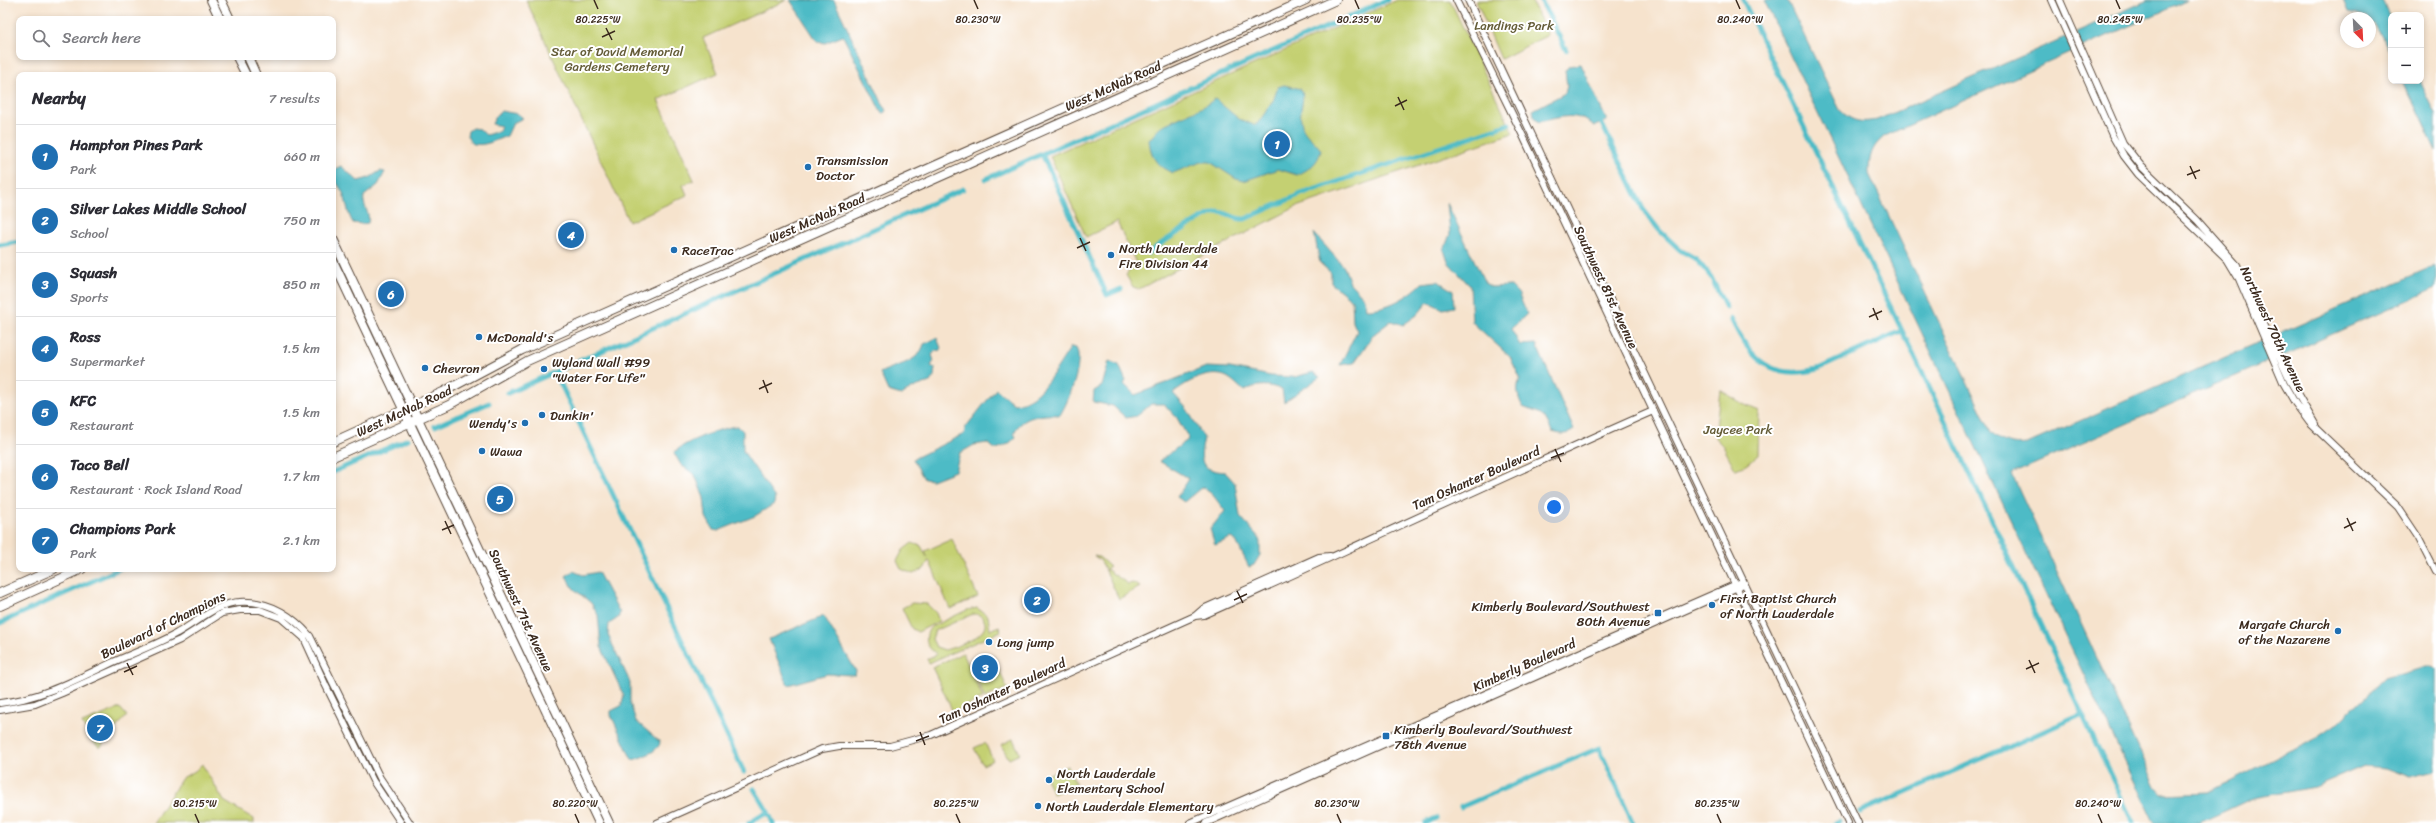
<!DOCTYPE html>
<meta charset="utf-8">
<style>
:root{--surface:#fff;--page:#f7f7f7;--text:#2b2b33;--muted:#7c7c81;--line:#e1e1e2;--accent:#1f6fb2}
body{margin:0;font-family:Sriracha,sans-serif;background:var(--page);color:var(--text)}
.controls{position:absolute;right:12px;top:12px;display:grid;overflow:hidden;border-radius:8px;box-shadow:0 2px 6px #0003}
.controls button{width:36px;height:36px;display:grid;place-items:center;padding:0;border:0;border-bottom:1px solid var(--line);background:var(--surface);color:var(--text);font:20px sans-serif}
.compass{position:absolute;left:2340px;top:12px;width:36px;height:36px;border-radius:50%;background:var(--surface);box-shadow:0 2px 6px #0003;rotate:156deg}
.you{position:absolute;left:1554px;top:507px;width:14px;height:14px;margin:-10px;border:3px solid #fff;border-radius:50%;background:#1a73e8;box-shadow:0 0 0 6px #1a73e833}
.badge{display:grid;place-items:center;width:26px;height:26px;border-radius:50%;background:var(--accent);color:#fff;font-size:13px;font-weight:700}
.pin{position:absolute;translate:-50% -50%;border:2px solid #fff;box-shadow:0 1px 4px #0006}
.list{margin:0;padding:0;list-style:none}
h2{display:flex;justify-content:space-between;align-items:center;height:52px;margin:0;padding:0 16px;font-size:17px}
h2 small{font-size:13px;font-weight:400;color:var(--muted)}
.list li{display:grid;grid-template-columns:26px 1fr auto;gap:12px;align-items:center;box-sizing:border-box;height:64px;padding:0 16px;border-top:1px solid var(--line)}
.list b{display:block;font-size:15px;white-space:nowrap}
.list p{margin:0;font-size:13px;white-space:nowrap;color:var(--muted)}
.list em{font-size:13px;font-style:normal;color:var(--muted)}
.icon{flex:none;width:22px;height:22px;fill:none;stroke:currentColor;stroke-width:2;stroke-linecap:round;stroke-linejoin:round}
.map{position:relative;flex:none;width:2436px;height:823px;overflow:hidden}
.search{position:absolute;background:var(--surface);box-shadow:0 2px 6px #0003;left:16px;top:16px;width:320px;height:44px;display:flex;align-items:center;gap:10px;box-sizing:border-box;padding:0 14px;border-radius:8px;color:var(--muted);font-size:15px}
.panel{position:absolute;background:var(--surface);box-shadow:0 2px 6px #0003;left:16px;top:72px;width:320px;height:500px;border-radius:8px}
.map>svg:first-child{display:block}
.green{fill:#c4d072;stroke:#807d48;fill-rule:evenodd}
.water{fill:#4ebbc6;stroke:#447272}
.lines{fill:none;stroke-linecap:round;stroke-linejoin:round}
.canal{stroke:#4ebbc6;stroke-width:5}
.minor-casing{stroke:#574638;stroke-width:8}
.major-casing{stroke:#574638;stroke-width:10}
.minor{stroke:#fff;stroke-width:6}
.major{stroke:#fff;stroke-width:8}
.ticks{fill:none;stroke:#3b2a1e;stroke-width:1.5}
.poi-dot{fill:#1f6fb2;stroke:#fff;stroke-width:1.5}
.labels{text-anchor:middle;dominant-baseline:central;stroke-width:4;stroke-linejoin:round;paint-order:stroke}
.park-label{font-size:13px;fill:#645c37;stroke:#fff}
.street-label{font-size:13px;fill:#3b2a1e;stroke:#fff}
.poi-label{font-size:13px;fill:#3b2a1e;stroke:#fff;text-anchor:start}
.ticks-label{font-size:10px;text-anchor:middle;fill:#3b2a1e;stroke:#fff;stroke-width:4;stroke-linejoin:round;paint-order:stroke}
</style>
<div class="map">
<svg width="2436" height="823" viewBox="0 0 2436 823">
<rect width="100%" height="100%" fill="#fff"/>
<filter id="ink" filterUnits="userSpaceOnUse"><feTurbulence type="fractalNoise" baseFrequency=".025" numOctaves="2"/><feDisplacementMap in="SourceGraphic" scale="8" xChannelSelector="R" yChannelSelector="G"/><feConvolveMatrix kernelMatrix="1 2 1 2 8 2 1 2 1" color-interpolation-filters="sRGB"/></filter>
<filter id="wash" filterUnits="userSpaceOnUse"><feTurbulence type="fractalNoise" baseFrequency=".012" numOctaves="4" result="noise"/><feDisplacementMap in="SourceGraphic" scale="16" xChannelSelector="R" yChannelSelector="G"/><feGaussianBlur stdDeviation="0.9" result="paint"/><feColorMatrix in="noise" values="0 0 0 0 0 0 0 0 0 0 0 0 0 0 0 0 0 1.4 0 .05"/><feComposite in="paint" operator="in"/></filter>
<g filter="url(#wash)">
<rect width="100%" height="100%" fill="#f6e3cd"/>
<!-- green -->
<path class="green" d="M526,0H787L703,38L718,73L658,100L694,180L683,185L687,195L629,222Z
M1397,0H1450L1513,133L1296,207L1139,289L1133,287L1126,275L1136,263L1117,222L1086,237L1050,156Z
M1476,0H1531L1548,35L1501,59Z
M1720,390L1745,405L1759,411L1758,455L1746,465L1735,469L1723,446L1715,438Z
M952,539L978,597L950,609L929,560L924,569L913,574L901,569L897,561L903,550L912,543L921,546L927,557L925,551Z
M1094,556L1099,557L1110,567L1106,569L1128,584L1133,583L1140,587L1119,599L1104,567L1100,560Z
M912,603L927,604L936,613L939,621L918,632L912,629L902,608Z
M977,608L988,616L990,630L999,626L1001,631L929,663L927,659L937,654C926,648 923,636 931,627L967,610ZM973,614C978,614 981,615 984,620C992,635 956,647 945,650L936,647L932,639L935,631Z
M963,653L983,698L953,712L932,667Z
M993,656L1007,688L985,698L971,666Z
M120,708L127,716L112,732L100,748L92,741L82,723Z
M1013,739L1020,754L1009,759L1001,745Z
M985,743L993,760L983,765L974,748Z
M202,764L224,801L254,819V823H153L182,778L195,771Z
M1067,766L1076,784L1053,794L1045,776Z"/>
<!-- water -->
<path class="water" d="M790,0H834L886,111L882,114L843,36L825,43L817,41Z
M1764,0H1787L1840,110C1852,122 1861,123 1877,120L2065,37L2072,52L1885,136C1871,147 1869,157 1869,174L1991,432C2003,443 2011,446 2027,444L2262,341L2270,361L2012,474L2156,786L2163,794L2209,792L2319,736L2339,722L2384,678L2427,666H2433L2436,669V771L2410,777L2386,768L2364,766L2315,787L2253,798L2199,823H2154Z
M2148,0H2188L2082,47L2076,32Z
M2343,0H2382L2391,19V54C2378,30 2377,17 2348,12Z
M1581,64L1607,121L1595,126C1574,111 1563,117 1539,122L1534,116L1533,110L1565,93L1567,86L1565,71L1569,66Z
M2403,81H2420L2436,114V151Z
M1284,85L1301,89C1306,97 1299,109 1301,120C1303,138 1316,139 1321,151C1317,164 1310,169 1297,175L1278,169L1244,181L1236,179L1210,162H1201L1173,173C1157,167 1151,158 1149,140L1161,126L1203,107L1215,99L1239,119L1254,125L1258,123L1273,101L1278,87Z
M501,111L518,114L523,118L513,123L507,136C495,140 483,148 471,143L467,136L468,131L472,128L480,129L486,135L499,131L501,126L492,124L495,117Z
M341,166L358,181L369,178L380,171L385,172L378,185L364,196C362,206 371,213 368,223L362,224L353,223C347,213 348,206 344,196C341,186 332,180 333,170Z
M1447,203L1485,283L1491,287L1511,286L1518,293L1527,314L1511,329L1520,345L1536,344L1574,430C1566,436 1561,434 1552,432C1543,410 1541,415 1523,407C1517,396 1516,389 1520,378L1510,357L1472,322L1470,286L1448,262L1444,250L1450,234Z
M1314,233L1344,267L1350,283L1364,298L1366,309C1385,310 1409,297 1422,283L1438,281L1453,291L1454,307L1443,309L1428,302L1417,315L1403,325L1391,321L1374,334L1354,363L1340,365L1357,331L1353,322L1352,300L1331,283V273L1320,263Z
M2436,265V288L2283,356L2274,336Z
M937,338L941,348L939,351L936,350L932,355L934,361L931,366L935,368L934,376L930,382L915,387L901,395L888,391L880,373C896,364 918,364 924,344Z
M1071,347L1076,348C1084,362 1069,401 1060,415C1044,414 1022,415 1014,433L1016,437C1011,443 1002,448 995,449L987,443L974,445L960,453L955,471L932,480L924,479L913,459L964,434L965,428L996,389L1014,404C1041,402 1057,366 1071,347Z
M1109,361L1119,365L1126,381L1124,384L1135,395L1206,367L1230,368L1271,376L1295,377L1313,372L1320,377L1284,402L1282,390C1270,384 1256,384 1244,391C1239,387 1233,380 1227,377C1210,369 1186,382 1173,393L1187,409L1204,438C1199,461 1199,470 1225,472L1235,483L1240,516L1260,539V555L1254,565L1249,567L1236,541L1231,538L1215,545L1210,529L1225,511L1212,494L1202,487L1184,502L1177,497L1189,479L1159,461L1189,439L1177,418L1164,404H1151L1137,416L1126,418L1113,406L1093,402L1094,391L1102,386Z
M738,426L743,431V451L775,498L774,504L755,516L718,531L713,530L706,517L704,498L695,475L681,465L674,453C681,443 725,426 738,426Z
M573,571L583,575L598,572L620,613L618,618L609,624L608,635L630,682V703L636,721L660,742C660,751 640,758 633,760L631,758L611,715V711L621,706L624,696L601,647L598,615L591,603L574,589L566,576Z
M824,616L856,671L855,675L827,674L788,685L769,639Z"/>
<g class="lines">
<!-- canal -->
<path class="canal" d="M1541,0L1566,50
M1743,0L1942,414L2133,823
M1599,118L1643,209L1659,230L1680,250L1696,259L1711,277L1726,308
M1042,154L1107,295L1121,289
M986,179L1387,0
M0,245L19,242
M1149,253C1159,244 1208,212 1219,212C1229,213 1235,220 1245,219L1301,194L1509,124
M1731,319C1750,359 1771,381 1818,369L1901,331
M556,374L744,772
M508,393L963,189
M435,426L489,403
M333,472L408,439
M0,623L119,569
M1461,807L1599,748L1633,823
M768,812L773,823
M1860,812L2081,715
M749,823L768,812L754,789
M1425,823L1436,818
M1835,823L1839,821"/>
</g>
</g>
<g filter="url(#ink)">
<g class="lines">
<!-- minor casing -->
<g class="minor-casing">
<path id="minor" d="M1456,0L1524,138L1848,823
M1468,0L1858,823
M2052,0L2112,135L2124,156L2138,174L2227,259L2239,279L2284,384L2295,403L2309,422L2398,507L2418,537L2436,572
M2060,0L2123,143L2142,167L2197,220L2237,265L2290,381L2315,424
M1195,616L1204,615C1354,548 1502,477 1653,411
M0,703C40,699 75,680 111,663C133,653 156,645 177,633C196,623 217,603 239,602C268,600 292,615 310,636L380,778L410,823
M0,710L35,704L62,693L180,640L222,613L240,610H260L281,618L304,638L326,686L373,781L401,823
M657,823L822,749L839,746H890L931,735L1195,616L1203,609L1319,557L1330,556
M1190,823L1739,583
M1206,823L1740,586"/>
</g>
<!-- major casing -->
<g class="major-casing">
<path id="major" d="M211,0L220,19
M221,0L230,19
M237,57L246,75
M248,57L256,75
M333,239L609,823
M333,261L599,823
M333,442L443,392L522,350L1306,0
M333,457L449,405L527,361L1336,0
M0,593L54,569
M0,606L82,569"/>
</g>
<!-- minor -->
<use href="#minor" class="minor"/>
<!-- major -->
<use href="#major" class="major"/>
</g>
</g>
<!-- ticks -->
<path class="ticks" d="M594,0L598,9M974,0L978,9M1355,0L1359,9M1736,0L1740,9M2116,0L2120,9M606,28L612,40M602,37L615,31M1398,97L1404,110M1395,106L1407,100M2190,166L2196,179M2187,175L2200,170M1080,238L1086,251M1077,248L1090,242M1873,308L1878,320M1869,317L1882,311M763,380L768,393M759,389L772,383M1555,449L1561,462M1551,458L1564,453M2347,518L2353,531M445,521L451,534M2344,528L2356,522M442,530L454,525M1237,591L1243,603M1234,600L1247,594M2029,660L2035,673M127,663L133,675M2026,669L2039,663M124,672L137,666M920,732L925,745M916,741L929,736M195,814L199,823M575,814L579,823M956,814L960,823M1337,814L1341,823M1717,814L1721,823M2098,814L2102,823"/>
<!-- markers -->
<g class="poi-dot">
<circle cx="808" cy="167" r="4"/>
<circle cx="674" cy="250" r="4"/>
<circle cx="1111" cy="255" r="4"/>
<circle cx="479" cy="337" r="4"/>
<circle cx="425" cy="368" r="4"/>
<circle cx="544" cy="369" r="4"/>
<circle cx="542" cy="415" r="4"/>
<circle cx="525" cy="423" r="4"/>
<circle cx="482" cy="451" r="4"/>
<circle cx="1712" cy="605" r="4"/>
<rect x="1654" y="609" width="8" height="8" rx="2"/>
<circle cx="2338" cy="631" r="4"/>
<circle cx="989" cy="642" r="4"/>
<rect x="1382" y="732" width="8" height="8" rx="2"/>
<circle cx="1049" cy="780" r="4"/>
<circle cx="1038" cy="806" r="4"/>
</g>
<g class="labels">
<!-- park labels -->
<g class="park-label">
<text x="1514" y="25">Landings Park</text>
<text x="617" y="51">Star of David Memorial<tspan x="617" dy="15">Gardens Cemetery</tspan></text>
<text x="1738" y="429">Jaycee Park</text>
</g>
<!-- street labels -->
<g class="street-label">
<text transform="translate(1113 86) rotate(-24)">West McNab Road</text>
<text transform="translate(817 218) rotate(-24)">West McNab Road</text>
<text transform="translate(1606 287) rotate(65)">Southwest 81st Avenue</text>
<text transform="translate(2273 329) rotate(65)">Northwest 70th Avenue</text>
<text transform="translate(404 411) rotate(-25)">West McNab Road</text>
<text transform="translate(1476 478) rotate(-24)">Tam Oshanter Boulevard</text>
<text transform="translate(521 610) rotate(65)">Southwest 71st Avenue</text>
<text transform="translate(163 625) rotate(-26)">Boulevard of Champions</text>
<text transform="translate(1524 665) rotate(-24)">Kimberly Boulevard</text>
<text transform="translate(1002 691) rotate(-25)">Tam Oshanter Boulevard</text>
</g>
<!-- poi labels -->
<g class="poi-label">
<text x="816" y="160">Transmission<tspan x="816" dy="15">Doctor</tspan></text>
<text x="1119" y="248">North Lauderdale<tspan x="1119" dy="15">Fire Division 44</tspan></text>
<text x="682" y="250">RaceTrac</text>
<text x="487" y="337">McDonald's</text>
<text x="552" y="362">Wyland Wall #99<tspan x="552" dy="15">"Water For Life"</tspan></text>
<text x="433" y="368">Chevron</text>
<text x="550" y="415">Dunkin'</text>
<text x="517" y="423" text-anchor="end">Wendy's</text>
<text x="490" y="451">Wawa</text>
<text x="1720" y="598">First Baptist Church<tspan x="1720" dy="15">of North Lauderdale</tspan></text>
<text x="1650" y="606" text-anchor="end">Kimberly Boulevard/Southwest<tspan x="1650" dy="15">80th Avenue</tspan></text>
<text x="2330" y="624" text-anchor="end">Margate Church<tspan x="2330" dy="15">of the Nazarene</tspan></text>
<text x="997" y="642">Long jump</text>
<text x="1394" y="729">Kimberly Boulevard/Southwest<tspan x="1394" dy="15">78th Avenue</tspan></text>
<text x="1057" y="773">North Lauderdale<tspan x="1057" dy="15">Elementary School</tspan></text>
<text x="1046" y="806">North Lauderdale Elementary</text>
</g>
</g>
<g class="ticks-label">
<text x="598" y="23">80.225°W</text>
<text x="978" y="23">80.230°W</text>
<text x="1359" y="23">80.235°W</text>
<text x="1740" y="23">80.240°W</text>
<text x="2120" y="23">80.245°W</text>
<text x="195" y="807">80.215°W</text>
<text x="575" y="807">80.220°W</text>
<text x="956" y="807">80.225°W</text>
<text x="1337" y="807">80.230°W</text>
<text x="1717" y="807">80.235°W</text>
<text x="2098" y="807">80.240°W</text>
</g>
</svg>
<div class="controls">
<button>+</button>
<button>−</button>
</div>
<svg class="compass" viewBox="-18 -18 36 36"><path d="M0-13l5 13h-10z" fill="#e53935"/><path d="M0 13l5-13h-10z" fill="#7c7c81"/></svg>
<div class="you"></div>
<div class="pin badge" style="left:1277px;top:144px">1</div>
<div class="pin badge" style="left:1037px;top:600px">2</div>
<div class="pin badge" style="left:985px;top:668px">3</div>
<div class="pin badge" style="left:571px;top:235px">4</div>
<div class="pin badge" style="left:500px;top:499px">5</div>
<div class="pin badge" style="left:391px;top:294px">6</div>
<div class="pin badge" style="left:100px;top:728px">7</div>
<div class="search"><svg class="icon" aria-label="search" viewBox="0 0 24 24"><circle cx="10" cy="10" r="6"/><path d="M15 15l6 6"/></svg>Search here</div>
<section class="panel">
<h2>Nearby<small>7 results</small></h2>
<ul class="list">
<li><span class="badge">1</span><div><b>Hampton Pines Park</b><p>Park</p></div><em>660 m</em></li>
<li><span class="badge">2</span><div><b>Silver Lakes Middle School</b><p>School</p></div><em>750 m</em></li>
<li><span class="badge">3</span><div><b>Squash</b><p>Sports</p></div><em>850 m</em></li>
<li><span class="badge">4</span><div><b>Ross</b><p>Supermarket</p></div><em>1.5 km</em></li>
<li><span class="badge">5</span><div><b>KFC</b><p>Restaurant</p></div><em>1.5 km</em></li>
<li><span class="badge">6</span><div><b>Taco Bell</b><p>Restaurant · Rock Island Road</p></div><em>1.7 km</em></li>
<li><span class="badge">7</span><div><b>Champions Park</b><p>Park</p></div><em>2.1 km</em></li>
</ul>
</section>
</div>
